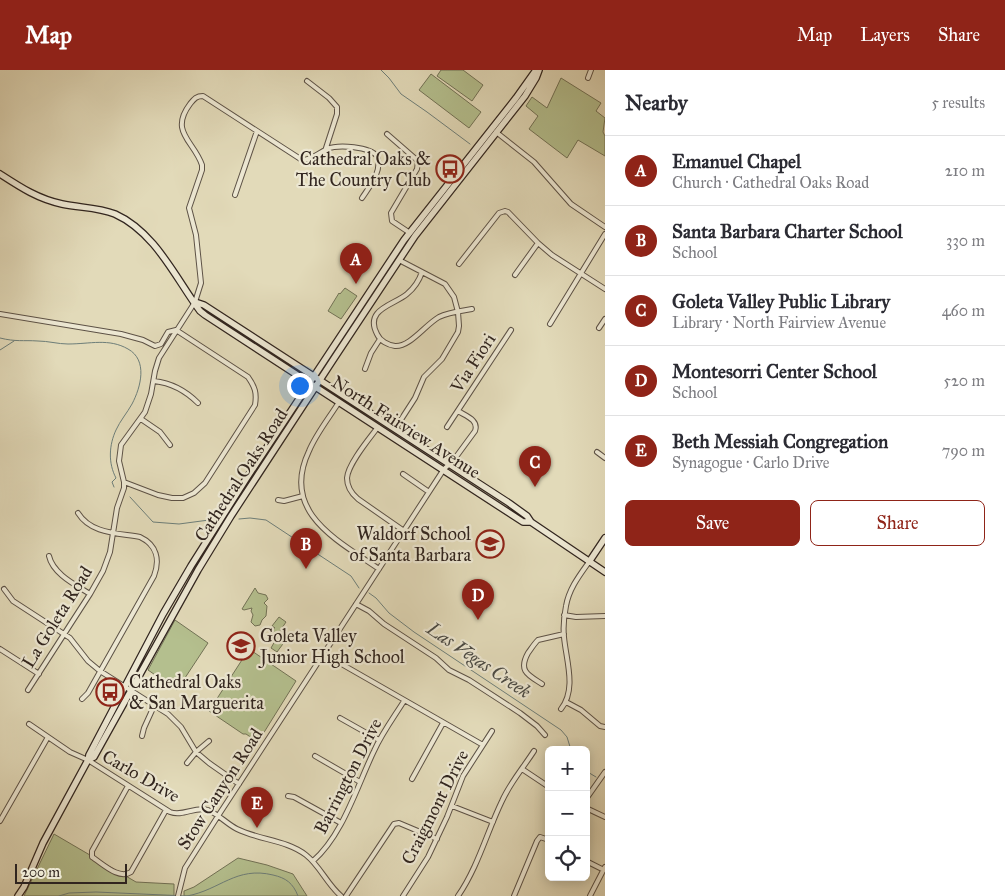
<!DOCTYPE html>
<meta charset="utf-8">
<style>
:root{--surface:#fff;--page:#f7f7f7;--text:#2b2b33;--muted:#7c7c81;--line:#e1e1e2;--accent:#8f2418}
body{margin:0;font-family:"IM FELL Great Primer",serif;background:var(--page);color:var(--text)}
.controls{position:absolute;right:15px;bottom:15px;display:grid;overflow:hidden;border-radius:8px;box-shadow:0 2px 12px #0003}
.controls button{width:45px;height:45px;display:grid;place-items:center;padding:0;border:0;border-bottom:1px solid var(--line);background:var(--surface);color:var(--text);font:25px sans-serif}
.scale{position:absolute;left:15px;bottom:12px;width:112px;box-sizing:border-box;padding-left:5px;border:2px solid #31251f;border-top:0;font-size:14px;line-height:18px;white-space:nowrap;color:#31251f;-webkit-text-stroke:4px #ece7d2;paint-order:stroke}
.you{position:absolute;left:299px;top:315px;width:18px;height:18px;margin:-12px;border:4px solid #fff;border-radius:50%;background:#1a73e8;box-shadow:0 0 0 8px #1a73e833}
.badge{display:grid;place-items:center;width:32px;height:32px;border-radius:50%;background:var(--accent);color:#fff;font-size:16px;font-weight:700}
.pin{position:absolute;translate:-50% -41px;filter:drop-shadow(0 1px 2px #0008)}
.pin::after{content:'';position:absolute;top:26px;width:18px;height:15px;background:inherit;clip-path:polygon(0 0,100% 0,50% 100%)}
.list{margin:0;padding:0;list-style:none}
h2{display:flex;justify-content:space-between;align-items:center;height:65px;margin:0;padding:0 20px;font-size:21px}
h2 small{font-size:16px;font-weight:400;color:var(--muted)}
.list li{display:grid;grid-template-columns:32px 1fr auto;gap:15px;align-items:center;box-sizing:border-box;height:70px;padding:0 20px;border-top:1px solid var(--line)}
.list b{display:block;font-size:19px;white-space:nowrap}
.list p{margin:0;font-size:16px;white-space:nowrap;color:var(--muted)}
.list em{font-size:16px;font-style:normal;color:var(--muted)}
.actions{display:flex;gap:10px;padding:15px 20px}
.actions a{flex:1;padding:11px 0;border:1px solid var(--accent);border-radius:8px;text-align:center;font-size:18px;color:var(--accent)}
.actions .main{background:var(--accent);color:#fff}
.icon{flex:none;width:28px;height:28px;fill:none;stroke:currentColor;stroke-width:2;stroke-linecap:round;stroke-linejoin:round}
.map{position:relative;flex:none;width:605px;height:826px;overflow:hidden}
header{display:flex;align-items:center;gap:30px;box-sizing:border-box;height:70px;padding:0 25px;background:var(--accent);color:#fff}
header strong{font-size:24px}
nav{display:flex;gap:28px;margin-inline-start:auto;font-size:18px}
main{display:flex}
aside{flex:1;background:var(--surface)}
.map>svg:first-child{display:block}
.green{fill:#b4bf8e;stroke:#727256}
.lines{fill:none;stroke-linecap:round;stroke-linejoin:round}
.stream{stroke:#6d7e79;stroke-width:1}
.street-casing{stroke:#5d5246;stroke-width:6}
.secondary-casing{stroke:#31251f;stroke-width:8}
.street{stroke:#ece7d2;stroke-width:4}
.secondary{stroke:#ece7d2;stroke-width:5.5}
.labels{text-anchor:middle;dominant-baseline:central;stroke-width:4.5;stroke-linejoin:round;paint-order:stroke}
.poi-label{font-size:18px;fill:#31251f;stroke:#ece7d2;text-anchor:end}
.street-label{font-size:18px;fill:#31251f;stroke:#ece7d2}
.water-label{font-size:19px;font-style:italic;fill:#4a4a44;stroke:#ece7d2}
</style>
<header>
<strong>Map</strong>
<nav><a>Map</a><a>Layers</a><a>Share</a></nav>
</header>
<main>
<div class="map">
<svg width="605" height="826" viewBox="0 0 605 826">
<rect width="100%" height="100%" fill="#e2dab9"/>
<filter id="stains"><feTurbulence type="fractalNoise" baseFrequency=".004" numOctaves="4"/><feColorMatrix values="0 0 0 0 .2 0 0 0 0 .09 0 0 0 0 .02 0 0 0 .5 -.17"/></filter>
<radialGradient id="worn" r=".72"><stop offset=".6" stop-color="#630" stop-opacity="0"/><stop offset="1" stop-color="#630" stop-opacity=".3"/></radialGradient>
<!-- green -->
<path class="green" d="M441,0H463L483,15L472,31L437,6Z
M431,4L481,42L469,58L419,20Z
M561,8L601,33L596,41L605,48L603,62L605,66V86L578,70L567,88L529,59L538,46L526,36L532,27L547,38Z
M345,218L357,226L341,249L328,241L339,223L340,224Z
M255,518L258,523L266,525L268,529L264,533L267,536L266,546L262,550L260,555L255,556L251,552L253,545L251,541L252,538L244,540L242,539Z
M279,547L286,552L280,561L288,567L277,582L271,578L275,571L271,568L273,563L269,561L272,557L275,558L272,556Z
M175,550L208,573L177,620L148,600Z
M249,579L296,611L258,672L246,664H243L209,641Z
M54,764L136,812L174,814V826H24Z
M238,788L267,795L293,804L307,826H184V821L194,817Z"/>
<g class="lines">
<!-- stream -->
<path class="stream" d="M381,0L389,8L401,24L427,42L470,74
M0,268C16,272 23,270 38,271C48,271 58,274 68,274C90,274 109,268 128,279C148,290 141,317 132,334C127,343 120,351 116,360C109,375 108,393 116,408L112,412L114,417
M0,280L14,271
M130,427L153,452L179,454L209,450
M239,449L250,448L266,450L351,506L359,518
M369,523L376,528L389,543L414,562L561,660L567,667L571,680
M586,701L596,707
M59,826L69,823L96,822L187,826C220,820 236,796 273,805C286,808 293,813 298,826"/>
<!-- street casing -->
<g class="street-casing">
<path id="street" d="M588,8L591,0
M307,11L329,28L337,37V44L325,81
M496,62L534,92L571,134L605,157
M387,64L418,91L417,99L391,143L392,151L410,163
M235,125L257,61
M459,194L499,143L505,141L508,142L538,173L552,185L605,219
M422,202C419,211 413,219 407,224C394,235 364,239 377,264C380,271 388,275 395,276C410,277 425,255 439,247C449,242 461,241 472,239
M515,205L538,173
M0,244L121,264L143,270L155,276L161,274L168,262L176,260L248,307C255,317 257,323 255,335L205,413L194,423L183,428H172L158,425L124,412
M550,254L605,164
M599,258L605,249
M365,299L371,283L380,269
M154,311C172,313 185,320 198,333
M339,332C329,348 316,364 309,381C280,442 337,470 379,499
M141,349L160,362L170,375
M378,357C369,369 348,394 347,408C347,417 352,424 358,429L404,461
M447,357L511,260
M395,359L415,328L424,307L442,289L458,262L459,256L458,242L454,227L445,214L399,190
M597,382L605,388
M403,404L429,422
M278,430L284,431L303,426
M78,443C91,464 118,463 140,467C157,475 160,490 154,506L88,623L82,629
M49,486C53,504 76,515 90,524
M4,519L13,531L70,568L88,591L100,601L168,644L181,657L196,682L209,693L239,714
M356,534L369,541L384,554L436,588L449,600L469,610L520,643L537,656L545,665
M564,545L576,547L605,546
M0,579L39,604
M324,584L483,675
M542,614C528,605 518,601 528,583C531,579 534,574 538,570L564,564
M28,620L90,524L103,501L110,482L117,438L124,418V412L119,391L121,375L145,342L151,324L155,301L159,288L195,232L201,213L196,165L189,138L202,100V95C194,71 169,62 190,34C194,29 196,26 203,26L302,90C312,90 318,83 327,79C339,74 370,77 377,86C383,101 369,117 362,128
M566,632L581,640L600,656L605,657
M561,639C577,619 566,590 564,567C563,557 564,546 566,536C569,519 579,506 589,492
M340,648L379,670
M29,654L70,682L88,690L170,742C183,747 195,736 208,740C218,744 227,754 237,759C259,770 287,770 306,785C320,796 327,814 341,826
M142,666L144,658L154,636
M315,686L360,712
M187,693L196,682L209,671
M522,699L549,717
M412,709L443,653
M128,716L92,781V787C103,794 119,810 131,802L166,740
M288,726L294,727L341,753
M586,729L605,702
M452,736L493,752
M586,738L605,747
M0,751L48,667
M313,791C343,765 357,716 374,681C382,663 394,647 404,631
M586,791L604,800
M178,826L185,798L218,746L444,399L453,391L475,361C479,350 466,346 458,341
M346,826L394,754L399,753L437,769
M403,826L428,787L447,747L463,706L492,661
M458,826C478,797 487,762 502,731C510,713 523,698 534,681
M514,826L537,771L540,767L549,770
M590,826L605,797"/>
</g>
<!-- secondary casing -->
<g class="secondary-casing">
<path id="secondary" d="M0,104C20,117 38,129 62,134C80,138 97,137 115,144C155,162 175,207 200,241L205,245L523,452H531
M195,232L204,235L509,433L527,446L531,452L605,502
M589,492L605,468
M88,690L94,687L198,500L231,446L333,290L415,166L525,26L536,8L539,0
M18,826L24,817L43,773L88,690L89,685L163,544L191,496L246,409L404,170L516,28L536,0"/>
</g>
<!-- street -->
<use href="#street" class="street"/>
<!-- secondary -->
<use href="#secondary" class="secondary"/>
</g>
<!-- icons -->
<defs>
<g id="bus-ring" transform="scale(1.4375)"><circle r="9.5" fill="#ece7d2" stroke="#8f2418" stroke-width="1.5"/><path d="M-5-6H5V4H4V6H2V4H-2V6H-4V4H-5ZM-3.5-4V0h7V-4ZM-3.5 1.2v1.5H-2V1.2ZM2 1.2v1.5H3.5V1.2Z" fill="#8f2418"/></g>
<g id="school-ring" transform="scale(1.4375)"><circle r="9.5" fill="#ece7d2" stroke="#8f2418" stroke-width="1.5"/><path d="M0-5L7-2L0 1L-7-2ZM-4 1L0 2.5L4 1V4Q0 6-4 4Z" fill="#8f2418"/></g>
</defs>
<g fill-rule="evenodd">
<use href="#bus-ring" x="450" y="99"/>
<use href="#school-ring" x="490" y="474"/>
<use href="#school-ring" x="241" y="576"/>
<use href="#bus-ring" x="110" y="622"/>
</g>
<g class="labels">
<!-- poi labels -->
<g class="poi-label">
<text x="431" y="89">Cathedral Oaks &amp;<tspan x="431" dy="21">The Country Club</tspan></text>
<text x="471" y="464">Waldorf School<tspan x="471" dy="21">of Santa Barbara</tspan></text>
<text x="260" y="566" text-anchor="start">Goleta Valley<tspan x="260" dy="21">Junior High School</tspan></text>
<text x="129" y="612" text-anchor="start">Cathedral Oaks<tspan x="129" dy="21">&amp; San Marguerita</tspan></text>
</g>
<!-- street labels -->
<g class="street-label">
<text transform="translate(473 293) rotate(-57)">Via Fiori</text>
<text transform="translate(406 357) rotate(33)">North Fairview Avenue</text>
<text transform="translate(241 405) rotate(-57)">Cathedral Oaks Road</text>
<text transform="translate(57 547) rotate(-58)">La Goleta Road</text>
<text transform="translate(141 706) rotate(30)">Carlo Drive</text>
<text transform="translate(348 706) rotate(-63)">Barrington Drive</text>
<text transform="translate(220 719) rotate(-57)">Stow Canyon Road</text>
<text transform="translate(435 737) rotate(-63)">Craigmont Drive</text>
</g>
<!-- water labels -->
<g class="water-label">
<text transform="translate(479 590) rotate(34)">Las Vegas Creek</text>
</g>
</g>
<rect width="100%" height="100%" filter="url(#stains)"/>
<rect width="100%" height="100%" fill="url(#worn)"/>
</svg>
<div class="controls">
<button>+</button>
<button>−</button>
<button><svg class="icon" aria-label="locate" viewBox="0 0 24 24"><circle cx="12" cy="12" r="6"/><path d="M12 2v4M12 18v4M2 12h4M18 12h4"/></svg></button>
</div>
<div class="scale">200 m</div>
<div class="you"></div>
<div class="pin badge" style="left:356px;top:214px">A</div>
<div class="pin badge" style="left:306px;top:499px">B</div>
<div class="pin badge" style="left:535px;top:417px">C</div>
<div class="pin badge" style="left:478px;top:550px">D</div>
<div class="pin badge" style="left:257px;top:758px">E</div>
</div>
<aside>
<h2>Nearby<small>5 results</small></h2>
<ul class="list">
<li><span class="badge">A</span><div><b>Emanuel Chapel</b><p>Church · Cathedral Oaks Road</p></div><em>210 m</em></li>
<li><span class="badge">B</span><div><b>Santa Barbara Charter School</b><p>School</p></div><em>330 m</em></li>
<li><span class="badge">C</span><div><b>Goleta Valley Public Library</b><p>Library · North Fairview Avenue</p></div><em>460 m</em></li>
<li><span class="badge">D</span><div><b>Montesorri Center School</b><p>School</p></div><em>520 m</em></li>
<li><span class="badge">E</span><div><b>Beth Messiah Congregation</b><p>Synagogue · Carlo Drive</p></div><em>790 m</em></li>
</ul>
<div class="actions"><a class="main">Save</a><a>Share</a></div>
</aside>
</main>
